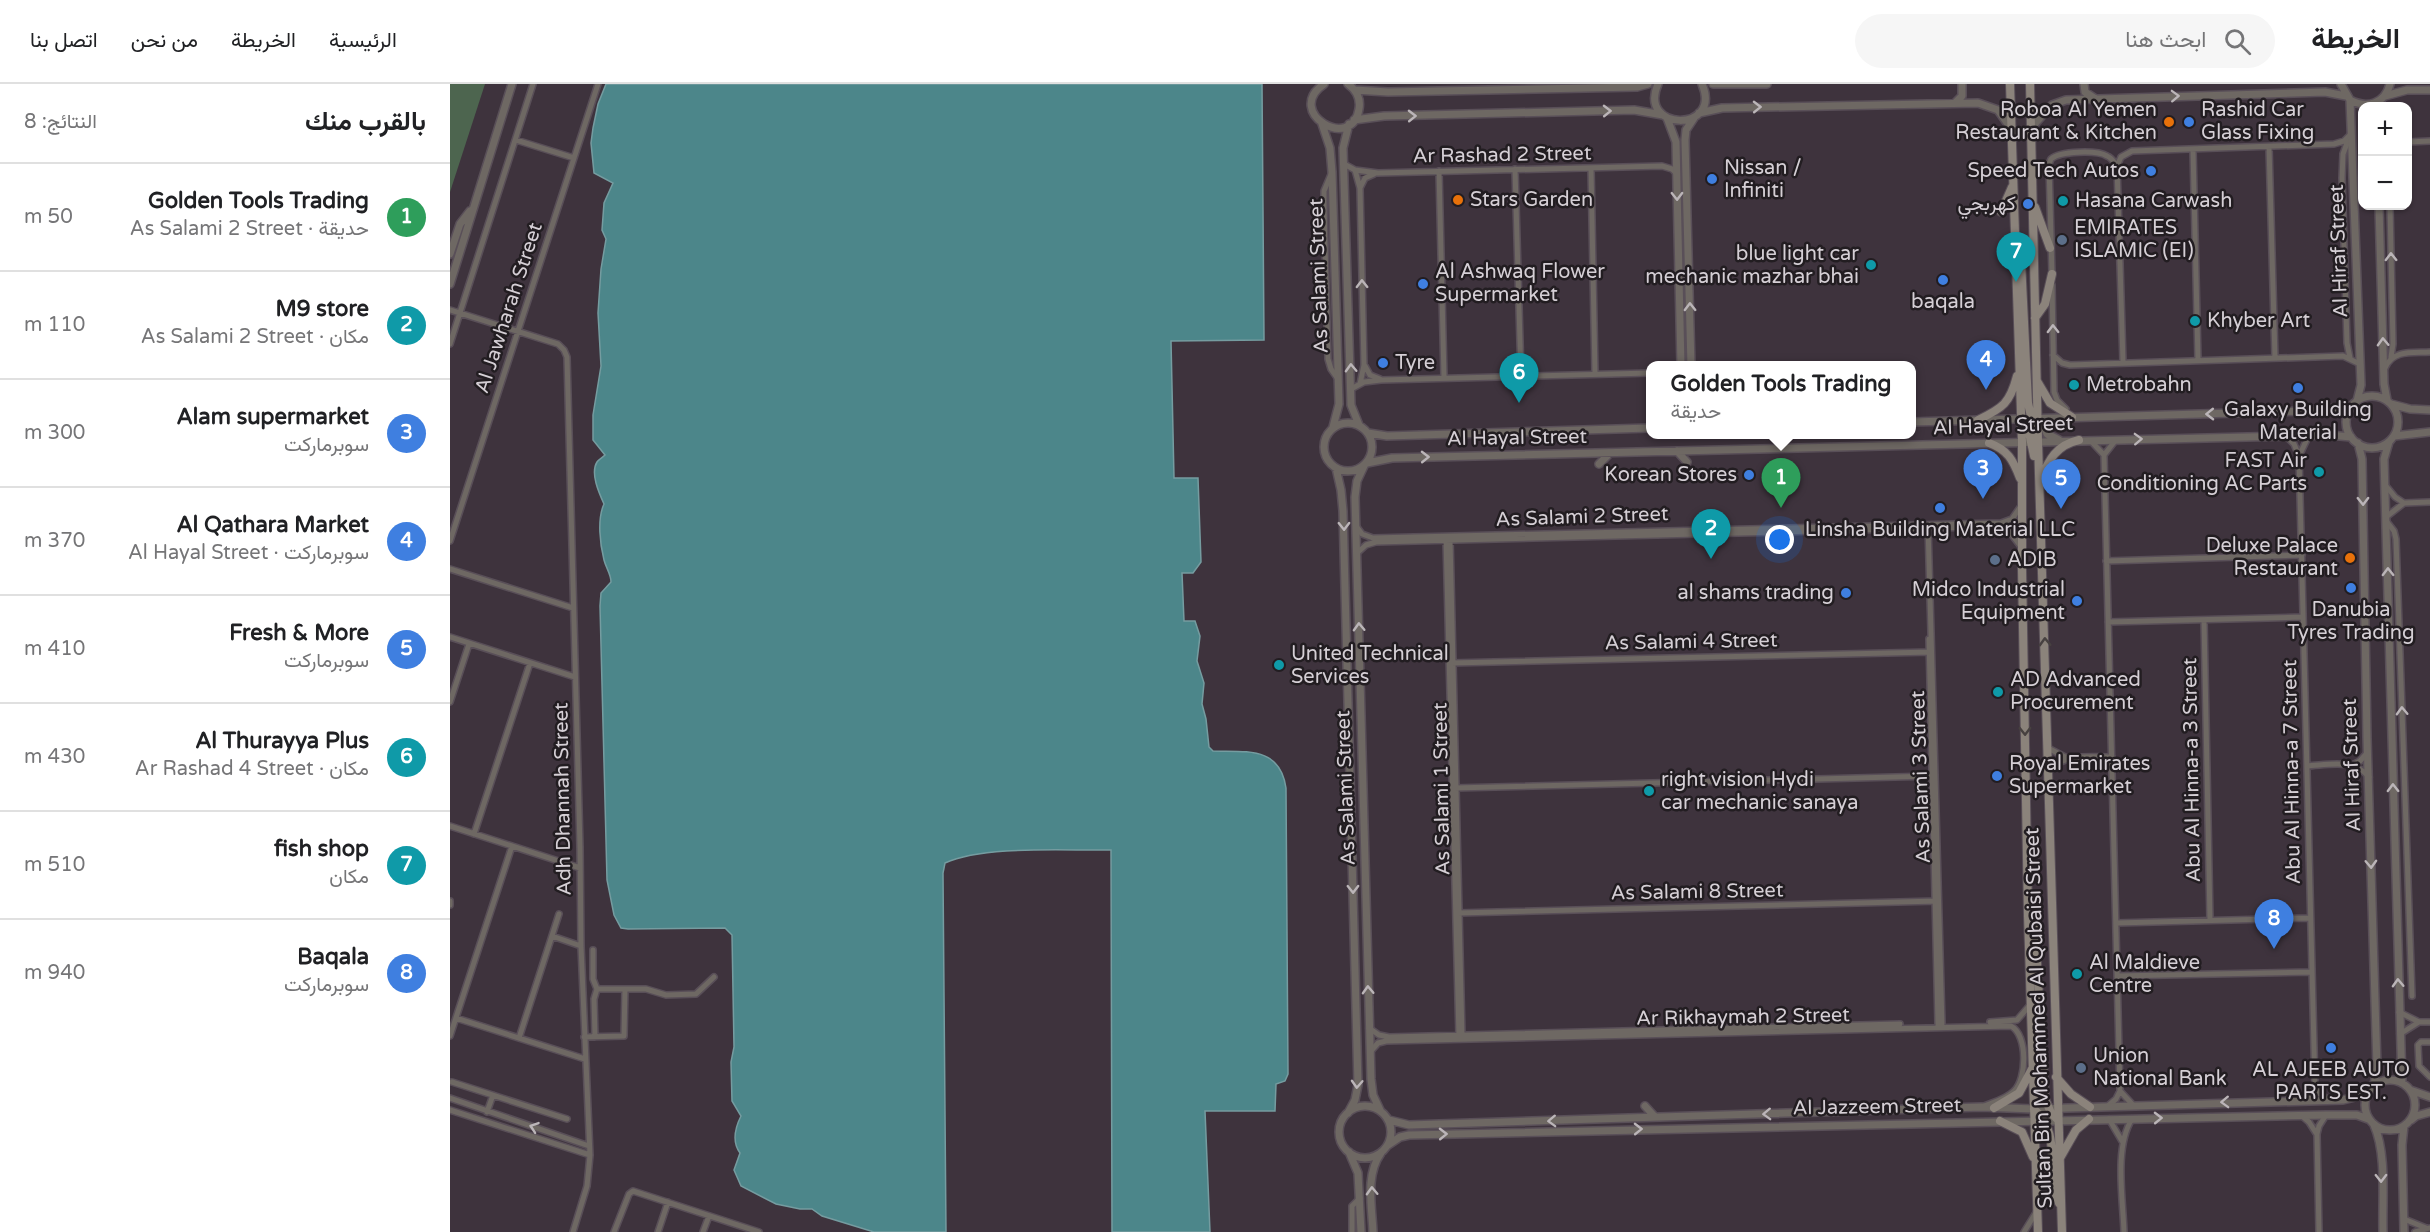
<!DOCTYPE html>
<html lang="ar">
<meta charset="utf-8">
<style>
:root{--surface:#fff;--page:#f6f6f6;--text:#202124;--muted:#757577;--line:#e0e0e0;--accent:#0f766e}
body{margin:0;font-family:"Varela Round",Vazirmatn,sans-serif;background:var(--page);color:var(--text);direction:rtl}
.controls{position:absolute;right:18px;top:18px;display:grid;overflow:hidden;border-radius:12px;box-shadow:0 2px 4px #0004}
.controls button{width:54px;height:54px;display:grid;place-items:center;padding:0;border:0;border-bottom:2px solid var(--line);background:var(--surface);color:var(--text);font:30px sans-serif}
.you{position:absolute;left:1330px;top:456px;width:21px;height:21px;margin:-15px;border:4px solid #fff;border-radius:50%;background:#1a73e8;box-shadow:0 0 0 9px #1a73e833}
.badge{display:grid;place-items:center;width:39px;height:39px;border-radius:50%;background:var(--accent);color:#fff;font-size:20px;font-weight:700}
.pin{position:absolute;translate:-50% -50px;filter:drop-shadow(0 2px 3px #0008)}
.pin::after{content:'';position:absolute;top:32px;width:21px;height:18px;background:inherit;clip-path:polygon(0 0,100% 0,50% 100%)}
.popup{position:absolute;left:1196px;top:277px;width:270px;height:78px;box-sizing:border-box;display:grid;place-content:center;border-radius:12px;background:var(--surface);filter:drop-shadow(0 2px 4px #0005);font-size:20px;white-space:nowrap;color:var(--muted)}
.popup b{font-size:22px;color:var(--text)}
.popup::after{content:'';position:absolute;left:50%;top:100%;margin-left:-12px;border:12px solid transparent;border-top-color:var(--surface)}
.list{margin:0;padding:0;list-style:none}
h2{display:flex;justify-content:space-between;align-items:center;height:78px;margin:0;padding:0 24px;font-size:26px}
h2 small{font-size:20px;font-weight:400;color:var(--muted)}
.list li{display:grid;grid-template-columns:39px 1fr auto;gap:18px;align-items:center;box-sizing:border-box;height:108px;padding:0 24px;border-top:2px solid var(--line)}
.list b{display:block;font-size:22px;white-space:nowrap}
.list p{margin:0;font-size:20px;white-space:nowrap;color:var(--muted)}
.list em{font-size:20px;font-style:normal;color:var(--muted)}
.icon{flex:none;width:33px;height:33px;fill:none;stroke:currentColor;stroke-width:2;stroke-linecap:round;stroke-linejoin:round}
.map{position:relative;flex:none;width:1980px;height:1148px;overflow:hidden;direction:ltr}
header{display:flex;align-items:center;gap:36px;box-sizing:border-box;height:84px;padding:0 30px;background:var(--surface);border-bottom:2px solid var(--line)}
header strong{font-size:28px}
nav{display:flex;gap:33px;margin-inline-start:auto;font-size:21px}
.search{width:420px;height:54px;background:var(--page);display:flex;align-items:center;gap:15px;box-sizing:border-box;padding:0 21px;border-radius:33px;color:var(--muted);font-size:22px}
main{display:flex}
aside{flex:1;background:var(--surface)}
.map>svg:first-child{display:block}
.green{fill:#4d654f}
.water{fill:#4c868a;stroke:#759ca0;stroke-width:1.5}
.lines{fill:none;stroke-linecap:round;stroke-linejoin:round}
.minor-casing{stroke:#594f58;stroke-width:8}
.tertiary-casing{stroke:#594f58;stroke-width:10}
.secondary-casing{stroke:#594f58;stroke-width:10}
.minor{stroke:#6e6863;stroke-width:5}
.tertiary{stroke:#6e6863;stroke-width:7}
.secondary{stroke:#8b837b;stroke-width:8}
.oneway{stroke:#bbb5b8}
.oneway2{stroke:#474140}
.food-dot{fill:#e8710a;stroke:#221d21;stroke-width:2}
.shop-dot{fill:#3f7fe0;stroke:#221d21;stroke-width:2}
.culture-dot{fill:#0f9aa8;stroke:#221d21;stroke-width:2}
.service-dot{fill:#5c6f8a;stroke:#221d21;stroke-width:2}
.labels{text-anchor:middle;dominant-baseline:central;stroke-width:5;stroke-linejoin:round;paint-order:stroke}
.poi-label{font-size:20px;fill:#d5cfd5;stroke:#221d21;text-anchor:start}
.street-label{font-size:20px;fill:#d5cfd5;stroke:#221d21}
</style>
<header>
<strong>الخريطة</strong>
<div class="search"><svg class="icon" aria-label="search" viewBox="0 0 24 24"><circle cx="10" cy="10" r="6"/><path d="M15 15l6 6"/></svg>ابحث هنا</div>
<nav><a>الرئيسية</a><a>الخريطة</a><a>من نحن</a><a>اتصل بنا</a></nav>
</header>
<main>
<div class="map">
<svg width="1980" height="1148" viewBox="0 0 1980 1148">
<rect width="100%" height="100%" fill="#3e333d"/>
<!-- green -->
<path class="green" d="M0,0H35L0,108Z"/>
<!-- water -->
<path class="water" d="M156,0H812L814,256L721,257L724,394H748L751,478L743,489H732L734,537H745L750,552L747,577L754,599L752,620L756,635L759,663L763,667C796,668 830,662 836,704L838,990L835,997L826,1000L825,1027H755L760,1148H662L661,766C616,767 535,761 495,779L493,789L496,1148H424L372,1132L362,1125H350L326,1120L291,1102L284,1086L290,1069C282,1058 285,1044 291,1032L282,1017L281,978L284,963L282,851L275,844L178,845L171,844L164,831L157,796L150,522L151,509L161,498C161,490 156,484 154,476C150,460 147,435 154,420C149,409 140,389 147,378C149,375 152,374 155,371L143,356V331L151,282L148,229L151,185L156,155L152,146L154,119L163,99L144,89L141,59L143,44L148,20Z"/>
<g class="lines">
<!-- minor casing -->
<g class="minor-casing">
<path id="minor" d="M1899,54L1893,70L1892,94L1897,259L1900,274
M66,56L124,74
M1958,58L1980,57
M1819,63L1825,274
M1743,66L1748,276
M894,80L905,86L928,89L1212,82L1222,85L1227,90
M1141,84L1145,290
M1065,85L1071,292
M905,86L910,104L914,281L910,300
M989,87L994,293
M882,88L874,107V122L878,275L881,285L888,295
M910,104L915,94L924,90
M1940,122L1943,260L1941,273
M1602,191L1599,80L1601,75C1610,67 1647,66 1657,72C1662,74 1664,78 1667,82
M1602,201L1604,308L1607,316L1616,325
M0,226L108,260L114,266L117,273L130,763L131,862L140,1071L137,1102L123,1148
M0,260L83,0
M1603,271L1612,279L1620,281L1893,272L1910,280
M1673,278L1667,82L1671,73L1682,67L1884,60L1894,57L1901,50
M915,282L920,291L930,295
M1935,284C1943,265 1963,269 1980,268
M901,305L914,298L931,296L1200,289
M1836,352L1844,360L1849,372
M1641,357L1654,371
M1936,402L1945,413L1954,419
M1936,433L1954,419L1980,418
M1937,438L1944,447L1946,455L1962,912
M906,442L912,450L923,454L1551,439L1562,435L1571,422
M1478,442L1492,940L1488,942
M1543,442L1559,447L1572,464
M999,454L996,456L1009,953
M1000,455L1012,952
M0,457L148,0
M907,469L916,461L926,458L1525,443
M1656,477L1852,471
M0,485L123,524
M1754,536L1760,836
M1658,538L1853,533
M0,553L125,593
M1479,555L1488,940L1492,943
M1001,579L1481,568
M0,618L19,560
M1598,664L1617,674
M1902,681L1910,677L1917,669
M1857,682C1878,681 1904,674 1919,693
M1599,686C1617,669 1638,673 1662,673
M1004,704L1484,692
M0,742L130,784
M24,750L80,579
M0,817V821
M1008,829L1488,817
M1666,839L1860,834
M102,852L131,862
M143,866V895L147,905L144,915L145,953
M1667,892L1862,888
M147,905H196L216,911L246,910L264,893
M1949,928L1969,938H1980
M6,934L135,975
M1540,938L1567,936L1580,921
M919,944L929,951L939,953L1450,940
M1950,950L1969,938
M0,952L62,762
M134,953L174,952L175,905
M69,954L109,830
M1980,958H1971L1968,961L1969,982L1980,993
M920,968L928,959L936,957L1561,942C1578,951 1577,995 1564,1007C1556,1015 1544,1018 1534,1022
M2,998L117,1035
M1865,1003L1870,1010L1879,1016
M1670,1007L1683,1021
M0,1014L139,1062
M1854,1016L1862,1010L1865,1003L1849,372L1859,351
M1659,1021L1666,1015L1670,1007L1654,371L1665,357
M0,1026L140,1071
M37,1028L43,1011
M1851,1031L1859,1038L1866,1049
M1659,1035L1672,1057
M1954,1135L1976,1144
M164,1148L179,1110L183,1107L309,1148
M208,1148L218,1118
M253,1148L259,1132
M902,1148V1122L910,1114
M1574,1148L1587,1127
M1674,1148C1673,1115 1664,1063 1682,1035
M1869,1148L1867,1050L1869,1042L1876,1031
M1965,1148L1980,1144"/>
</g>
<!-- tertiary casing -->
<g class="tertiary-casing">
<path id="tertiary" d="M874,0C833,28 902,69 909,25C911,14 906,6 898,0
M1208,0C1187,48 1273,49 1252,0
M1263,0H1317
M1634,0L1635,8L1644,14
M1891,0L1900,16C1917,25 1935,20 1940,0
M905,6L938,8L1187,3L1198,0
M1935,12L1957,6H1980
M1900,16L1911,301L1907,317
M1505,19L1512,12V0
M1249,29L1272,24L1528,19L1548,26L1560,43
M1217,34L1226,58L1231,282
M904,36L934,32L1184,26L1213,31
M872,40L880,64L882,88L889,320L883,343
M899,40L893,64L901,321L909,341
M1581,44L1602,21L1616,16L1875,8L1896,12
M1929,122L1934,300L1937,316
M0,170L10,140L20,127
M0,200L62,0
M1241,282L1235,56L1236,46L1244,34
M1896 338a26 26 0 1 1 52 0a26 26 0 1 1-52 0Z
M1941,320L1960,325L1980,326
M1604,335L1597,338L1595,345L1597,350L1609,356
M1462,338L1857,327L1902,322
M874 363a24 24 0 1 1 48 0a24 24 0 1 1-48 0Z
M918,349L937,352L1200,344
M1944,352L1980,348
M1939,358L1934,375L1952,999
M1908,359L1912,375L1917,654L1927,983L1924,1001
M1227,367L1237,378
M917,379L942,374L1879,351L1901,353
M1149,380L1160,369
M914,382L907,397L905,413L921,995L923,1011L930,1026
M886,384L891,406L893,427L908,1001L905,1016L898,1029
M1915 1021a25 25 0 1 1 50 0a25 25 0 1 1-50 0Z
M1960,1006L1980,1013
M1195,1022L1205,1033
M889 1048a26 26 0 1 1 52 0a26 26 0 1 1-52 0Z
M939,1036L959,1041L989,1040L1531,1023L1584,1025L1893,1016L1917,1010
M1961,1036L1966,1032L1980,1028
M1924,1041C1937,1070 1932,1116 1933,1148
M938,1061L950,1053L959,1051L1876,1031H1907L1918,1035
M899,1068L908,1089L911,1148
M923,1148C922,1123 915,1091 931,1069
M1954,1148L1952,1061L1954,1042"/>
</g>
<!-- secondary casing -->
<g class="secondary-casing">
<path id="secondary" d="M1560,0L1572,358V485L1578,832L1588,1148
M1580,0L1588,357L1612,1148
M1585,123L1600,164
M1551,128L1562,103
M1567,169L1571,177L1578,319L1585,350
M1585,234L1595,220L1602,190
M1587,297L1600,319L1622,333
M1528,336C1553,324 1560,319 1567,292
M1573,338L1579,349L1584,372
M1539,359C1558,366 1563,376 1570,394
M1590,396C1599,376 1606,361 1629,356
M1579,833L1585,844L1595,1015L1601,1029L1608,1036
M1606,993L1621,1010L1640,1023
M1544,1024L1569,1009L1582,985
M1584,1025C1613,1050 1595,1088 1609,1119
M1550,1037L1572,1048L1583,1073
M1610,1074L1626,1046L1639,1035"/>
</g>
<!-- minor -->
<use href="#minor" class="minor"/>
<!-- tertiary -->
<use href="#tertiary" class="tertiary"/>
<!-- secondary -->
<use href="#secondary" class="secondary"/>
</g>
<!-- one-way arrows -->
<defs><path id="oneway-chevron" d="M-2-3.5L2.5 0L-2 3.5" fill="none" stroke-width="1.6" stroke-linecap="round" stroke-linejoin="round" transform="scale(1.5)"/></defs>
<g class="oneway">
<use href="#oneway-chevron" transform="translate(1725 12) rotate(-2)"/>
<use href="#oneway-chevron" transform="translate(1307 23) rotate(-1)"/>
<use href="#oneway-chevron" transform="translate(1157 27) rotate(-1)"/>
<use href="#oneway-chevron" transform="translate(962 32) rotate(-1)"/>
<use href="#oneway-chevron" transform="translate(1227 112) rotate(89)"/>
<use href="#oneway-chevron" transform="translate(1941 173) rotate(-91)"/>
<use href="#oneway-chevron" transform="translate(912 200) rotate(-91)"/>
<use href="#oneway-chevron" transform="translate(1240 223) rotate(-91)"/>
<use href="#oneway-chevron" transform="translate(1603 245) rotate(-91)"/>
<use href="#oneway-chevron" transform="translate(1933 258) rotate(-92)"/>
<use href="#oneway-chevron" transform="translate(901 284) rotate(-92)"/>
<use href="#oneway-chevron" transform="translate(1760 330) rotate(179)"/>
<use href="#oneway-chevron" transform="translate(1688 355) rotate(-2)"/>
<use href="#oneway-chevron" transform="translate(975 373) rotate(-1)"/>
<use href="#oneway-chevron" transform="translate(1913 417) rotate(89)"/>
<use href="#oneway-chevron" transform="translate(894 442) rotate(89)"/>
<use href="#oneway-chevron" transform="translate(1938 488) rotate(-91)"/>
<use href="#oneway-chevron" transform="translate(909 543) rotate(-92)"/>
<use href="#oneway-chevron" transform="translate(1952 627) rotate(-92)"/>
<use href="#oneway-chevron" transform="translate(1943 704) rotate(-91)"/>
<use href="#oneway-chevron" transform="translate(1921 780) rotate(88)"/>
<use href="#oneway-chevron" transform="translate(903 805) rotate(89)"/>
<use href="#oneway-chevron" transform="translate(1948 899) rotate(-92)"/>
<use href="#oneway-chevron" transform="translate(918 906) rotate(-92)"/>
<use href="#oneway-chevron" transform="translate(907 1000) rotate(93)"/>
<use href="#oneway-chevron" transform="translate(1775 1018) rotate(178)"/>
<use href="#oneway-chevron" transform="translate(1317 1030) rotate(178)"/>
<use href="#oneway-chevron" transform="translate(1708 1034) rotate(-1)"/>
<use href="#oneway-chevron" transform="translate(1102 1037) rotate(178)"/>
<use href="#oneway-chevron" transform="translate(84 1043) rotate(-161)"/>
<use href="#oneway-chevron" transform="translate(1188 1045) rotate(-1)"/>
<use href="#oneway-chevron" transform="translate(993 1050) rotate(-1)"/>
<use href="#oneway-chevron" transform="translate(1931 1094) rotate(89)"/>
<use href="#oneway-chevron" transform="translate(922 1107) rotate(-92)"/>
</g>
<g class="oneway2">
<use href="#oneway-chevron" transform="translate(1595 558) rotate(-92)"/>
<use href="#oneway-chevron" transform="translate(1575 647) rotate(89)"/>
</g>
<!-- markers -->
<g class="food-dot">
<circle cx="1719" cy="38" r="6"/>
<circle cx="1008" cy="116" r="6"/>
<circle cx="1900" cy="474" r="6"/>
</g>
<g class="shop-dot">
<circle cx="1739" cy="38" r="6"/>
<circle cx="1701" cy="87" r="6"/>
<circle cx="1262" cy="95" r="6"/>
<circle cx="1578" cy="120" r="6"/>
<circle cx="1493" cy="196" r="6"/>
<circle cx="973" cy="200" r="6"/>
<circle cx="933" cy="279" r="6"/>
<circle cx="1848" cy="304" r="6"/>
<circle cx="1299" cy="391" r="6"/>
<circle cx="1490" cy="424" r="6"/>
<circle cx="1901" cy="504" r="6"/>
<circle cx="1396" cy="509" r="6"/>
<circle cx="1627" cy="517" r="6"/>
<circle cx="1547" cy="692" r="6"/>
<circle cx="1881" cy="964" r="6"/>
</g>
<g class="culture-dot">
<circle cx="1613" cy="117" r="6"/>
<circle cx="1421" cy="181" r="6"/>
<circle cx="1745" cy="237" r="6"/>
<circle cx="1624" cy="301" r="6"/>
<circle cx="1869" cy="388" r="6"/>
<circle cx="829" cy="581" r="6"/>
<circle cx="1548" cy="608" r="6"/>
<circle cx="1199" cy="707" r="6"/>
<circle cx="1627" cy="890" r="6"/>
</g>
<g class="service-dot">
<circle cx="1612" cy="156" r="6"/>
<circle cx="1545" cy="476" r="6"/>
<circle cx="1631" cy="984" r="6"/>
</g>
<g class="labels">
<!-- poi labels -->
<g class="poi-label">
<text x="1707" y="26" text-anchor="end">Roboa Al Yemen<tspan x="1707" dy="23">Restaurant &amp; Kitchen</tspan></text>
<text x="1751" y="26">Rashid Car<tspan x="1751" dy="23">Glass Fixing</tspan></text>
<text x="1274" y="84">Nissan /<tspan x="1274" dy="23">Infiniti</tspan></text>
<text x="1689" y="87" text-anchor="end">Speed Tech Autos</text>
<text x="1020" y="116">Stars Garden</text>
<text x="1625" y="117">Hasana Carwash</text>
<text x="1566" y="120" text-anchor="end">كهربجي</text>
<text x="1624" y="144">EMIRATES<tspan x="1624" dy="23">ISLAMIC (EI)</tspan></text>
<text x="1409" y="170" text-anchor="end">blue light car<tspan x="1409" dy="23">mechanic mazhar bhai</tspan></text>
<text x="985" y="188">Al Ashwaq Flower<tspan x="985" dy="23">Supermarket</tspan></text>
<text x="1493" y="218" text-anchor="middle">baqala</text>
<text x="1757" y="237">Khyber Art</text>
<text x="945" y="279">Tyre</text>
<text x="1636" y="301">Metrobahn</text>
<text x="1848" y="326" text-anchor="middle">Galaxy Building<tspan x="1848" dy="23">Material</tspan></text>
<text x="1857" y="377" text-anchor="end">FAST Air<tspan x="1857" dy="23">Conditioning AC Parts</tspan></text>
<text x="1287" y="391" text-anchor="end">Korean Stores</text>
<text x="1490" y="446" text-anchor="middle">Linsha Building Material LLC</text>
<text x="1888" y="462" text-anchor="end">Deluxe Palace<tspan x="1888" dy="23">Restaurant</tspan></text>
<text x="1557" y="476">ADIB</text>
<text x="1615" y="506" text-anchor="end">Midco Industrial<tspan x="1615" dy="23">Equipment</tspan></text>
<text x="1384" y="509" text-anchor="end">al shams trading</text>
<text x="1901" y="526" text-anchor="middle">Danubia<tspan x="1901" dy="23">Tyres Trading</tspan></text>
<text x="841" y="570">United Technical<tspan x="841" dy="23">Services</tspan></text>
<text x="1560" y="596">AD Advanced<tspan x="1560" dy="23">Procurement</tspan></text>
<text x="1559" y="680">Royal Emirates<tspan x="1559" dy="23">Supermarket</tspan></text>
<text x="1211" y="696">right vision Hydi<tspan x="1211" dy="23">car mechanic sanaya</tspan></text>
<text x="1639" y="879">Al Maldieve<tspan x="1639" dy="23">Centre</tspan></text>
<text x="1643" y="972">Union<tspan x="1643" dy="23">National Bank</tspan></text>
<text x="1881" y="986" text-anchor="middle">AL AJEEB AUTO<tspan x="1881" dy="23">PARTS EST.</tspan></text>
</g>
<!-- street labels -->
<g class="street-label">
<text transform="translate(1052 71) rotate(-1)">Ar Rashad 2 Street</text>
<text transform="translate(1889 167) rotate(-92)">Al Hiraf Street</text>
<text transform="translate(869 192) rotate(-92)">As Salami Street</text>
<text transform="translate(59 224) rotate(-72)">Al Jawharah Street</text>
<text transform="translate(1553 342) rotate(-2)">Al Hayal Street</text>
<text transform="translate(1067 354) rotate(-1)">Al Hayal Street</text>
<text transform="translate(1132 433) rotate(-2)">As Salami 2 Street</text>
<text transform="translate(1241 558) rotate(-1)">As Salami 4 Street</text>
<text transform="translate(1902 681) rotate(-92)">Al Hiraf Street</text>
<text transform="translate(1742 686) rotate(-91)">Abu Al Hinna-a 3 Street</text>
<text transform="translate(1842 688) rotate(-91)">Abu Al Hinna-a 7 Street</text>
<text transform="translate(1471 693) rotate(-92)">As Salami 3 Street</text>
<text transform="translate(896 704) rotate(-92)">As Salami Street</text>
<text transform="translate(992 705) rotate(-91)">As Salami 1 Street</text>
<text transform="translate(113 715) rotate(-91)">Adh Dhannah Street</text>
<text transform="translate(1247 808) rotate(-1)">As Salami 8 Street</text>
<text transform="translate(1293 933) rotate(-1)">Ar Rikhaymah 2 Street</text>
<text transform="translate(1589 934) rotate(-92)">Sultan Bin Mohammed Al Qubaisi Street</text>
<text transform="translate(1427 1023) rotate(-1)">Al Jazzeem Street</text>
</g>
</g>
</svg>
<div class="controls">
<button>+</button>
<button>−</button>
</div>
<div class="you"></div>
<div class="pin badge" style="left:1331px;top:424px;background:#2e9e5b">1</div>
<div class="popup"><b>Golden Tools Trading</b>حديقة</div>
<div class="pin badge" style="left:1261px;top:475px;background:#0f9aa8">2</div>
<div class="pin badge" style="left:1533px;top:415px;background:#3f7fe0">3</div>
<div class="pin badge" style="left:1536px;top:306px;background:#3f7fe0">4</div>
<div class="pin badge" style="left:1611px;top:425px;background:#3f7fe0">5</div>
<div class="pin badge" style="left:1069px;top:319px;background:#0f9aa8">6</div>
<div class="pin badge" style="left:1566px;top:198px;background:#0f9aa8">7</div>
<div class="pin badge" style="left:1824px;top:865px;background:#3f7fe0">8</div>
</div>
<aside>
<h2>بالقرب منك<small>النتائج: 8</small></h2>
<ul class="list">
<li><span class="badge" style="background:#2e9e5b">1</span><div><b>Golden Tools Trading</b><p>حديقة · As Salami 2 Street</p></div><em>50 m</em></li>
<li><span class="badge" style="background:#0f9aa8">2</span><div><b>M9 store</b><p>مكان · As Salami 2 Street</p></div><em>110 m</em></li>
<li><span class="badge" style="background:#3f7fe0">3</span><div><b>Alam supermarket</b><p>سوبرماركت</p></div><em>300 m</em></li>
<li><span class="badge" style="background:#3f7fe0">4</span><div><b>Al Qathara Market</b><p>سوبرماركت · Al Hayal Street</p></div><em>370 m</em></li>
<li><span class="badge" style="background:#3f7fe0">5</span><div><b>Fresh &amp; More</b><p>سوبرماركت</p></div><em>410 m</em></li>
<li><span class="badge" style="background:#0f9aa8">6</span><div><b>Al Thurayya Plus</b><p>مكان · Ar Rashad 4 Street</p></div><em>430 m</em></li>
<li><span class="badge" style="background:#0f9aa8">7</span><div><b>fish shop</b><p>مكان</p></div><em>510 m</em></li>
<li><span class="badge" style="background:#3f7fe0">8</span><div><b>Baqala</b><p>سوبرماركت</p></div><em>940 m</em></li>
</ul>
</aside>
</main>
